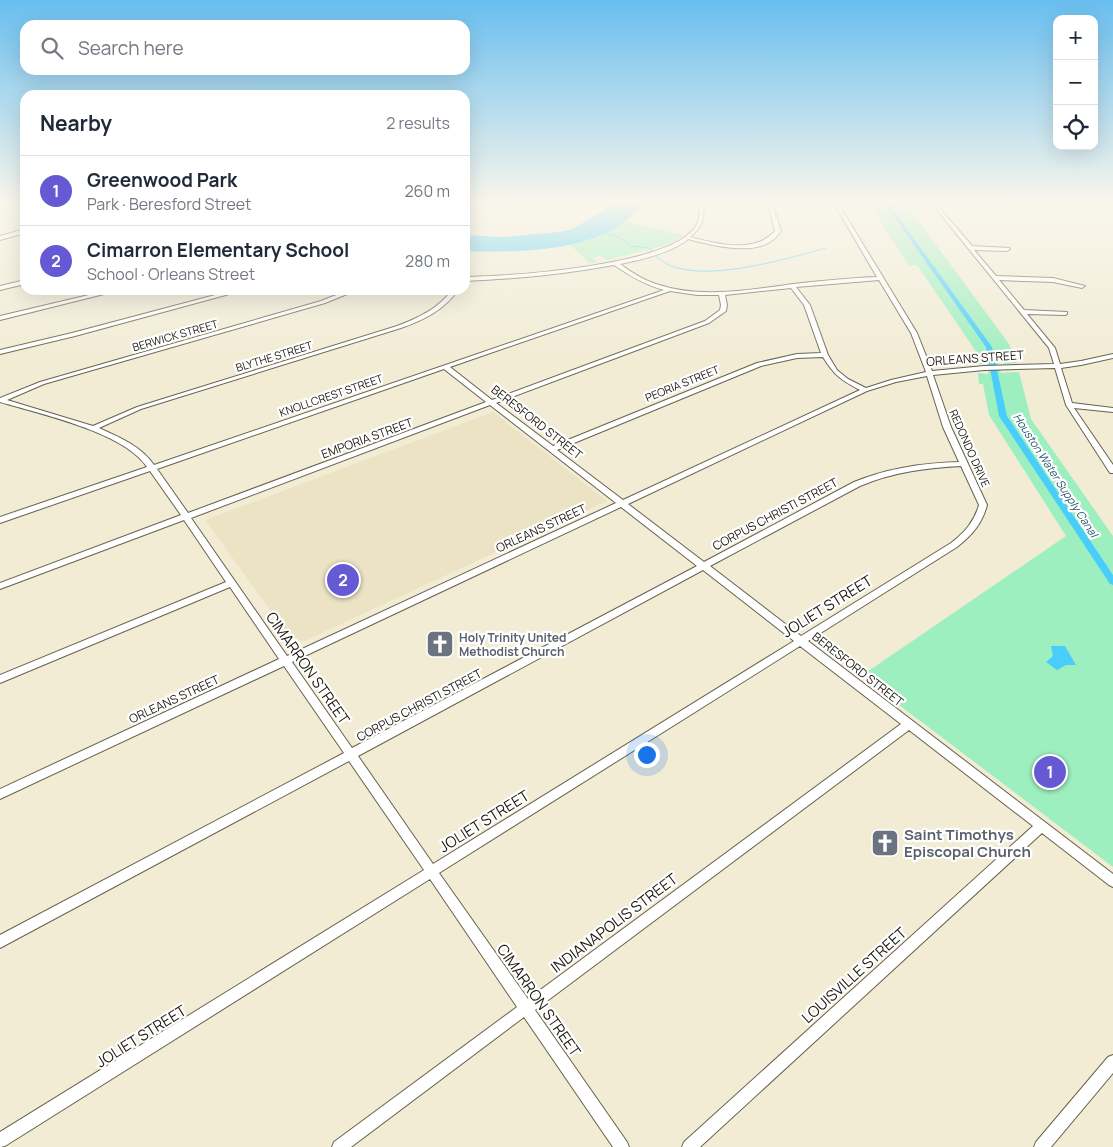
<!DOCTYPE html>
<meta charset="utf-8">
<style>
:root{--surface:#fff;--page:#f2f2f3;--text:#1f2937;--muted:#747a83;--line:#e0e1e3;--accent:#665ad4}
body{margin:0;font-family:Manrope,sans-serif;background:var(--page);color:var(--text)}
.controls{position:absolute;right:15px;top:15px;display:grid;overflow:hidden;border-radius:10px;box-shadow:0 5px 20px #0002}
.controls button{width:45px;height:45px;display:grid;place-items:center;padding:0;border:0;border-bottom:1px solid var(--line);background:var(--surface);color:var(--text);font:25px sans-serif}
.you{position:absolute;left:646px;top:754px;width:18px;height:18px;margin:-12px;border:4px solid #fff;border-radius:50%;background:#1a73e8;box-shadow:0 0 0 8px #1a73e833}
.badge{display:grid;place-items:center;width:32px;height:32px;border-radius:50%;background:var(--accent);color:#fff;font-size:16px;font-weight:700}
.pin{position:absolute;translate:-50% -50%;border:2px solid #fff;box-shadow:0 1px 5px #0006}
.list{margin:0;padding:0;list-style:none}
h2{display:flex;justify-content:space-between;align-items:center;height:65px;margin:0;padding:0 20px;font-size:21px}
h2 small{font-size:16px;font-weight:400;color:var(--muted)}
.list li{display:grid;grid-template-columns:32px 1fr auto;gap:15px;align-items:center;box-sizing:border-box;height:70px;padding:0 20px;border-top:1px solid var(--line)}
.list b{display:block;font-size:19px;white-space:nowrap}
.list p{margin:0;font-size:16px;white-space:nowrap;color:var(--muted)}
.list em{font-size:16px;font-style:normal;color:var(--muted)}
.icon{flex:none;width:28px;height:28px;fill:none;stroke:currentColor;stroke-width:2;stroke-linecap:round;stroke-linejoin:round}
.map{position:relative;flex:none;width:1113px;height:1147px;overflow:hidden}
.search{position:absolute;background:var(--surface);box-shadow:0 5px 20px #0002;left:20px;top:20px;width:450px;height:55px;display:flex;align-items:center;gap:12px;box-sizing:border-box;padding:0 18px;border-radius:15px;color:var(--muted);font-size:19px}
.panel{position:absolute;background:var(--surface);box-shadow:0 5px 20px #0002;left:20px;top:90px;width:450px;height:205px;border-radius:15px}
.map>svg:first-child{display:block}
.built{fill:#ebe3c4}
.green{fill:#9eefc0}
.water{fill:#49cdfa}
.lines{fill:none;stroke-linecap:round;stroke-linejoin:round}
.stream{stroke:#49cdfa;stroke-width:1}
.canal{fill:#49cdfa;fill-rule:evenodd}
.street-casing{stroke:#67624e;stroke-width:2}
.street{fill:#fff;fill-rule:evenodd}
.labels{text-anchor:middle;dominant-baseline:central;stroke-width:4.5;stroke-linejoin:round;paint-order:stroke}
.far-street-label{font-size:11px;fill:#1c1a11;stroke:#fff}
.far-water-label{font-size:11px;font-style:italic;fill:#215669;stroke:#fff}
.street-label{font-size:12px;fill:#1c1a11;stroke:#fff}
.worship-label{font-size:12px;font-weight:bold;fill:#5b616d;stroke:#fff;text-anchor:start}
.near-street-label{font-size:15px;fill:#1c1a11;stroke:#fff}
.near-worship-label{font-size:15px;font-weight:bold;fill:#5b616d;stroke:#fff;text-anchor:start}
</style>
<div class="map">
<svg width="1113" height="1147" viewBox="0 0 1113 1147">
<rect width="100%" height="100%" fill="#f2ecd5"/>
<!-- built -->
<path class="built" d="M493,412L607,501L304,641L291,639L205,520Z"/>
<!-- green -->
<path class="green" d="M866,200H903L1009,344L1017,363L1005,364L998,361L999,366H987V363L982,362V364H975V350L917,265H909Z
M620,220L683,235L676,241L669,244L607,260L601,256L591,257L597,262L590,263L567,242Z
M989,370H1000L1001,373L1019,372L1031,419L1113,536V867L861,676L1066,536L989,415L983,384H979L978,373L988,374Z"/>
<!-- water -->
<path class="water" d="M609,200H643C616,253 516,253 465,251V235L501,237L559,232L573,229L603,211Z
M1051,646H1065L1076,665H1066L1057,670L1046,662L1053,656Z"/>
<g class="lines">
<!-- stream -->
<path class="stream" d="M602,232L623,239L630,246L650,248L652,251
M655,255C662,261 668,266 678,268C718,279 786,259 826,248"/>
<!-- canal -->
<path class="canal" d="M882,200H886L992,347L1007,416L1113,575V585L1110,584L999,416L986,347Z"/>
<!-- street casing -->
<g class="street-casing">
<path id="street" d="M467,200H492L490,201H469Z
M700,200H704C703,218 705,225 690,237C717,244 755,254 775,231L767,200H771L781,231C778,234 776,238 773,240C752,256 710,245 688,239C672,253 640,260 620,264C631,272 643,280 656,284C700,299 749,290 793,284C821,281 849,278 877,277L832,200H836L917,333L932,371L984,366L1054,364L1049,348L929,200H933L972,246L1009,248L1010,249L1007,251L974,250L996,276L1053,278L1085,286L1082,288L1053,282L999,280L1024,310L1067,312V314L1065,315L1027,314L1055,348L1060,364L1081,361L1113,354V358L1081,365L1061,368L1072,403L1113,408V412L1074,408L1113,465V473H1110L1066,405L1055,368L984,370L933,375L951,427L987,505C982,524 972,535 957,547L808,641L1113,874V887L1109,885L1042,833L700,1147H682L684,1142L1033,826L909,730L535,1010L627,1142L629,1147H613L524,1017L351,1147H332L334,1142L517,1007L430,879L5,1146L0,1147V1132L424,870L349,761L0,948V935L344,753L284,666L0,799V789L279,659L230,587L0,683V675L226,582L184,520L0,589V583L181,515L150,471L0,523V517L147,467C124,432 40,414 0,402V398L40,382L321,301L349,290H357L325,303L44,384L7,400L93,426L137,407L397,326C418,318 438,309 452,290H458C444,310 424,320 401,328L141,409L99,428C119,437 141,446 154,465L664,290C645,285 630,276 614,265C565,274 515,279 465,281V277C511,276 672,266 696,226C701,219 699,208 700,200ZM879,280L911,333L926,372L891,380L866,388L848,379L837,370L828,355L810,305L796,287ZM791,288L804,305L821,353L797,354L757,363L553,446L496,403L709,323L726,311L727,305L725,295ZM670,291L697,295H719L721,305L720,310L705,321L492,400L450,367ZM823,357C834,375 841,380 860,390L623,500L557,450L761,366L797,358ZM444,369L486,402L188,513L157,469ZM927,376L943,427L959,462C923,463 888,468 854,482L704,562L628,504L867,391L896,382ZM490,405L616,503L287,656L191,518ZM961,466L979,505C974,522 965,532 951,543L801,636L710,566L860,486C893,472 926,468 961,466ZM621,507L697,566L352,748L292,662ZM703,570L794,641L433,864L358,756ZM800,646L901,724L528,999L439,873Z
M25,229V233L0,240V236Z
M25,280V284L0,290V286Z
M110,290H120L0,320V316Z
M234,290H244L75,336L0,354V350L72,333Z
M1113,1055V1073L1051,1147H1034L1036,1142L1108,1057Z"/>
</g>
<!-- street -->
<use href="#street" class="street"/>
</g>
<!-- sky -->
<linearGradient id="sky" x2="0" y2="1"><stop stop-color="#68beef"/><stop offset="0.56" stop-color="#f9f6ec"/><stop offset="1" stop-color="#f9f6ec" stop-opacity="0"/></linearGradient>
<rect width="1113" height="360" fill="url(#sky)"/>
<!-- icons -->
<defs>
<g id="church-square" transform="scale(1.4375)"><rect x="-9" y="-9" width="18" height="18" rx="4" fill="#6b7280" stroke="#fff"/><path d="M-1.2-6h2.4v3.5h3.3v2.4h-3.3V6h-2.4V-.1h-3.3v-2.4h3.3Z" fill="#fff"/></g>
</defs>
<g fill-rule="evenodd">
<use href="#church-square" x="440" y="644"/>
<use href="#church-square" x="885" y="843"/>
</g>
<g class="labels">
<!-- far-street labels -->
<g class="far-street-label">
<text transform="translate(175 335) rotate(-16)">BERWICK STREET</text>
<text transform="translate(274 356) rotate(-17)">BLYTHE STREET</text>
<text transform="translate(682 383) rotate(-22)">PEORIA STREET</text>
<text transform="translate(331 395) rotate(-19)">KNOLLCREST STREET</text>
<text transform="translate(970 448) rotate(66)">REDONDO DRIVE</text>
</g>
<!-- far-water labels -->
<g class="far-water-label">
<text transform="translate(1056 475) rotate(57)">Houston Water Supply Canal</text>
</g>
<!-- street labels -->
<g class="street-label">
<text transform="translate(975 358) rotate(-4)">ORLEANS STREET</text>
<text transform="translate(537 422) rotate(38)">BERESFORD STREET</text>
<text transform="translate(367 438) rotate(-20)">EMPORIA STREET</text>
<text transform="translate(775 514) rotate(-28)">CORPUS CHRISTI STREET</text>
<text transform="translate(541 528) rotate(-25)">ORLEANS STREET</text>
<text transform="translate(858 669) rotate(38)">BERESFORD STREET</text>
<text transform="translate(174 699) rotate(-25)">ORLEANS STREET</text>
<text transform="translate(419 705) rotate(-28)">CORPUS CHRISTI STREET</text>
</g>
<!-- worship labels -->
<g class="worship-label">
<text x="459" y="637">Holy Trinity United<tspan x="459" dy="14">Methodist Church</tspan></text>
</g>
<!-- near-street labels -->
<g class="near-street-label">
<text transform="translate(827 606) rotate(-32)">JOLIET STREET</text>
<text transform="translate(308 668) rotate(55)">CIMARRON STREET</text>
<text transform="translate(484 821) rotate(-32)">JOLIET STREET</text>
<text transform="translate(614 923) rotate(-37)">INDIANAPOLIS STREET</text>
<text transform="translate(854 975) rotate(-42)">LOUISVILLE STREET</text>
<text transform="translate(539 1000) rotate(55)">CIMARRON STREET</text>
<text transform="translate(141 1036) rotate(-32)">JOLIET STREET</text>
</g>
<!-- near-worship labels -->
<g class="near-worship-label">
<text x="904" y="834">Saint Timothys<tspan x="904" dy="17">Episcopal Church</tspan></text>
</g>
</g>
</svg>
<div class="controls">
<button>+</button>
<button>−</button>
<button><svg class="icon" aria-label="locate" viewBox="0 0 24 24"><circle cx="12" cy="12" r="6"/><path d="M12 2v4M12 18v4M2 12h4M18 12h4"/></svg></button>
</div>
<div class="you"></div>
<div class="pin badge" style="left:1050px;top:772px">1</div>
<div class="pin badge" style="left:343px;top:580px">2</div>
<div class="search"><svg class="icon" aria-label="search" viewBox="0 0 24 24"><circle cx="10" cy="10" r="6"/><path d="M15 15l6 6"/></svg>Search here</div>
<section class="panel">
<h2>Nearby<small>2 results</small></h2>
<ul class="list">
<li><span class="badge">1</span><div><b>Greenwood Park</b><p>Park · Beresford Street</p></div><em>260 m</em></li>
<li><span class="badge">2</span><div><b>Cimarron Elementary School</b><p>School · Orleans Street</p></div><em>280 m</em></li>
</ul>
</section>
</div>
